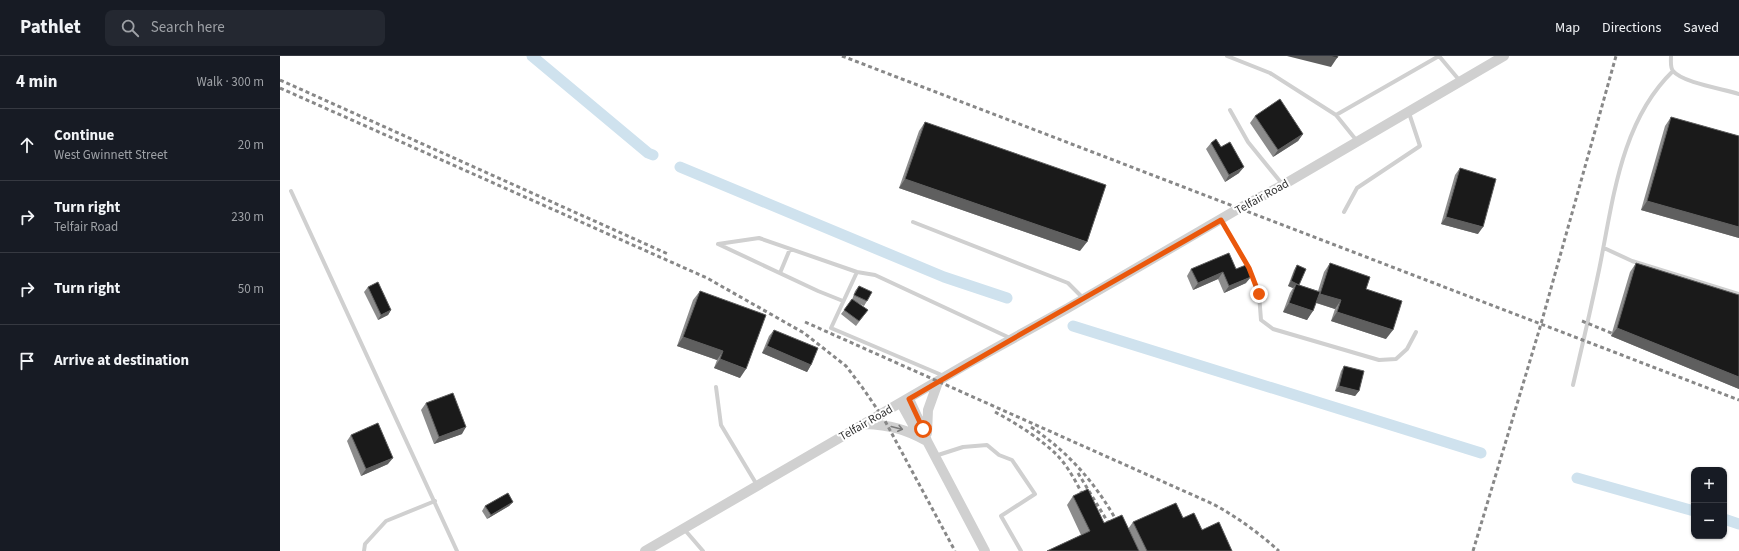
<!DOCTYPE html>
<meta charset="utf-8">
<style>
:root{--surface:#171b24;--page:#242831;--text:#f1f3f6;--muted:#9ea1a6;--line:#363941}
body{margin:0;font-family:"Source Sans 3",sans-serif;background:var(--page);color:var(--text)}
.controls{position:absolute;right:12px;bottom:12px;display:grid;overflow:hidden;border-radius:8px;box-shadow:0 1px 3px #0004}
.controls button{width:36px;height:36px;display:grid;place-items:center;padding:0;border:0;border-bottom:1px solid var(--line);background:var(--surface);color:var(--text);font:20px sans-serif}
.stop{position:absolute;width:12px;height:12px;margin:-9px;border:3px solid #ea580c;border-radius:50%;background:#fff}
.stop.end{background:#ea580c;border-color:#fff;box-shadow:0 1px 4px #0008}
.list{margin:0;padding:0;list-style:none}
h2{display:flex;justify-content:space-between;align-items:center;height:52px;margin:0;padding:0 16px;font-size:17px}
h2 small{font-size:13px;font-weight:400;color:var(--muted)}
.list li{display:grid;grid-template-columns:26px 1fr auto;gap:12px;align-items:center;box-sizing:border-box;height:72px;padding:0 16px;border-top:1px solid var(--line)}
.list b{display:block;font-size:15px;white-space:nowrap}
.list p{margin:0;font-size:13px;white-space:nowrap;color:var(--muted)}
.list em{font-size:13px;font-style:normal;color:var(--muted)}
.icon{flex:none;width:22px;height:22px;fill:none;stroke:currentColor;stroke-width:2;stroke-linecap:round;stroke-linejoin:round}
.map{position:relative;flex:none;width:1459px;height:495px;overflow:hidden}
header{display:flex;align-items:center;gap:24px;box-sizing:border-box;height:56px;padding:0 20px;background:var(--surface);border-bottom:1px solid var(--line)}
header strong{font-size:19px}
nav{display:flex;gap:22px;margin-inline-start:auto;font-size:14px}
.search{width:280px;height:36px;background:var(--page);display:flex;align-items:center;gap:10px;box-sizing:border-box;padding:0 14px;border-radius:8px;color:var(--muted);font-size:15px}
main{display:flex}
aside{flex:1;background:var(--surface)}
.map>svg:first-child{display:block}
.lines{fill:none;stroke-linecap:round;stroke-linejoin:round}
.canal{stroke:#cfe2ee;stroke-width:11}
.service{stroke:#d0d0d0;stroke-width:4}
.tertiary{stroke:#d0d0d0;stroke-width:10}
.rail{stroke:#888;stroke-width:3;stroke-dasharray:4 3;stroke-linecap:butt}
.wall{fill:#8c8c8c}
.shaded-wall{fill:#5f5f5f}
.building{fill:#1a1a1a;stroke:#5f5f5f}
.oneway{stroke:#7a7a7a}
.route{stroke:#ea580c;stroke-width:5}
.labels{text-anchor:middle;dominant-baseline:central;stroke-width:4;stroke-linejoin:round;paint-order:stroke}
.street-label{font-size:12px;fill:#333;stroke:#fff}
</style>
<header>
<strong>Pathlet</strong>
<div class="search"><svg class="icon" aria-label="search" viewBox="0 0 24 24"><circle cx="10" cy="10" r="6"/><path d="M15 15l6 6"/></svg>Search here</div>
<nav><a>Map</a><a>Directions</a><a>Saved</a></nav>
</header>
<main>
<aside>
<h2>4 min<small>Walk · 300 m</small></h2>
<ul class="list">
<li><svg class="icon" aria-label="ahead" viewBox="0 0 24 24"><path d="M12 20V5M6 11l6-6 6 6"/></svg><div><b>Continue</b><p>West Gwinnett Street</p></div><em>20 m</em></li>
<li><svg class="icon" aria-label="right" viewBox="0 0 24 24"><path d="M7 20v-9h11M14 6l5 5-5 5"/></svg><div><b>Turn right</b><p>Telfair Road</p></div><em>230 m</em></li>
<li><svg class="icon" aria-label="right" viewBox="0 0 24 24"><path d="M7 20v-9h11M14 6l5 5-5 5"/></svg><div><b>Turn right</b></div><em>50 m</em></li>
<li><svg class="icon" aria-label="arrive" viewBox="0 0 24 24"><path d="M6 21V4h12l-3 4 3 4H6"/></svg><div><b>Arrive at destination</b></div></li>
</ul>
</aside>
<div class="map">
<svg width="1459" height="495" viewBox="0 0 1459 495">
<rect width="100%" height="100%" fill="#fff"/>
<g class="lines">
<!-- canal -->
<path class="canal" d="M252,0L368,97L373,99
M400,111L664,221L727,242
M793,270L1201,397
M1297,422L1414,455
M1444,463L1459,468"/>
<!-- service -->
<path class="service" d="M947,0L990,17L1056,59L1077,85
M1391,0C1391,5 1390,11 1393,15C1403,27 1444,33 1459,38
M950,54L968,86L1003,129
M1056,59L1159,0L1180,25
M11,135L177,495
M1064,156L1077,132L1140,90L1129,57
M941,164L969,212L979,238L981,264L993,273L1099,304L1116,303L1127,293L1136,276
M633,166L788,227L804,243
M1324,192L1352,205L1459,238
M577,216L551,272L664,320
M500,217L510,193
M563,245L538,235L438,188L479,182L577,216L595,219L730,282
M1293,329C1302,291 1311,252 1319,214C1333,146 1340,66 1393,15
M436,331L441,369L477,429
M655,400L683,391L707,389L719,399L732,404L755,438L721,460L741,495
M404,473L423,495
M84,495L85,488L106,465L155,445"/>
<!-- tertiary -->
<path class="tertiary" d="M629,343L643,373L647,385L705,495
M621,347L637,376L641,380
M585,368C610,369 625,373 647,385
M647,377L648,354L658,326
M365,495L687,308L788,252L958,153L1003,129L1224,0"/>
<!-- rail -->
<path class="rail" d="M562,0L1459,344
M0,24L388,198
M0,32L427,222L524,277L566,310L582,331L604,363L675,495
M1302,265L1341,281
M525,266L933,448C957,461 979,477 999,495
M715,356C736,367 759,382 776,398C789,411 798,430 806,445
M751,371C790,397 818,430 840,471
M798,417L829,468
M1193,495L1261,268L1336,0"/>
</g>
<!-- wall -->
<path class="wall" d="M975,60L1023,78L1018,85L993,101L970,67Z
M1391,61L1459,80V182L1361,154L1385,70Z
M645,66L800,195L619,132L639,75Z
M931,87L941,91L959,117L945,126L926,93Z
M1180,112L1198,178L1161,168L1175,119Z
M1050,207L1086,233L1106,283L1051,265L1055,253L1036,247L1027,264L1003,256L1010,237L1013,232L1008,230L1014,214L1017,209L1019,229L1038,235L1044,216Z
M1356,207L1459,239V333L1331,280L1350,216Z
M911,213H956L966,227L944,237L938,223L913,234L907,220Z
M579,230L587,245L584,250L578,247L588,254L576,270L561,258L572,244L575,235Z
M88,231L111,254L108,259L98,264L84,236Z
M420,235L460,322L434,312L437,304L397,290L413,244Z
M494,274L531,309L527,316L482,297L489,280Z
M1064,310L1079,335L1075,340L1055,335L1061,315Z
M146,347L182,378L154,388L141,354Z
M71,379L108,408L81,420L67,385Z
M793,440L824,467L848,473L853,466L903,462L952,495H767L801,479L787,449Z
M233,446L229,450L207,463L202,455L205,450Z"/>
<!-- shaded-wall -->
<path class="shaded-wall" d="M1007,0H1049L1057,2L1051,11Z
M1023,78L1018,85L993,101L998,94Z
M964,111L959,117L945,126L949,119Z
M625,123L807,186L800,195L619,132Z
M1367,145L1459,171V182L1361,154Z
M1166,161L1203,171L1198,178L1161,168Z
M943,216L938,223L913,234L918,227Z
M971,221L966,227L944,237L949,230Z
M1011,225L1019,229L1016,228L1013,232L1008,230Z
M1040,238L1061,244L1055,253L1034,246Z
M1009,247L1033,255L1027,264L1003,256Z
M111,254L108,259L98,264L101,259Z
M1057,256L1113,274L1106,283L1051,265Z
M1337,272L1459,321V333L1331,280Z
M403,281L443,295L437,304L397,290Z
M487,290L531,309L527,316L482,297Z
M440,303L466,313L460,322L434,312Z
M1059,330L1079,335L1075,340L1055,335Z
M186,371L182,378L154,388L159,381Z
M113,402L108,408L81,420L86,413Z
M233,446L229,450L207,463L211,459Z"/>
<!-- building -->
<path class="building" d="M1049,0H1058L1057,2Z
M1000,43L1023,78L998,94L975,60Z
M1391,61L1459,80V171L1367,145Z
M645,66L826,129L807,186L625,123Z
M936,83L941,91L950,86L964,111L949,119L931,87Z
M1180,112L1216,123L1203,171L1166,161Z
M949,197L956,213L966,209L971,221L949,230L943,216L918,227L911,213Z
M1050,207L1090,221L1086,233L1122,245L1113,274L1057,256L1061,244L1040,238Z
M1356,207L1459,239V321L1337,272Z
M1017,209L1026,213L1019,229L1011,225Z
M98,226L111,254L101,259L88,231Z
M1016,228L1040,236L1033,255L1009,247Z
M579,230L592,236L587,245L574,239Z
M420,235L486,259L466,313L440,303L443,295L403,281Z
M572,243L588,254L579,265L564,254Z
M494,274L538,292L531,309L487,290Z
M1064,310L1084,315L1079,335L1059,330Z
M173,337L186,371L159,381L146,347Z
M98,367L113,402L86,413L71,379Z
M808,433L824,467L842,459L859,495H767L810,475L793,440Z
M228,437L233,446L211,459L205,450Z
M896,447L903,462L914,457L922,474L939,466L952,495H867L853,466Z"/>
<!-- one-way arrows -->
<defs><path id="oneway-shaft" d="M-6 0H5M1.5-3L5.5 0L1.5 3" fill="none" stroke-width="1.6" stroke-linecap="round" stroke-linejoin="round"/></defs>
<use class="oneway" href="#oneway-shaft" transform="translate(617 372) rotate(14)"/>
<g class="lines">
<!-- route -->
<path class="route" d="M643,373L629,343C732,282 837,224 941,164L969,212L979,238"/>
</g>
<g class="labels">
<!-- street labels -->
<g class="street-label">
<text transform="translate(982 141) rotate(-29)">Telfair Road</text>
<text transform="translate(586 367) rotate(-30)">Telfair Road</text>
</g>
</g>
</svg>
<div class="controls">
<button>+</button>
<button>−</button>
</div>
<div class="stop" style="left:643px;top:373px"></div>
<div class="stop end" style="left:979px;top:238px"></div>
</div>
</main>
